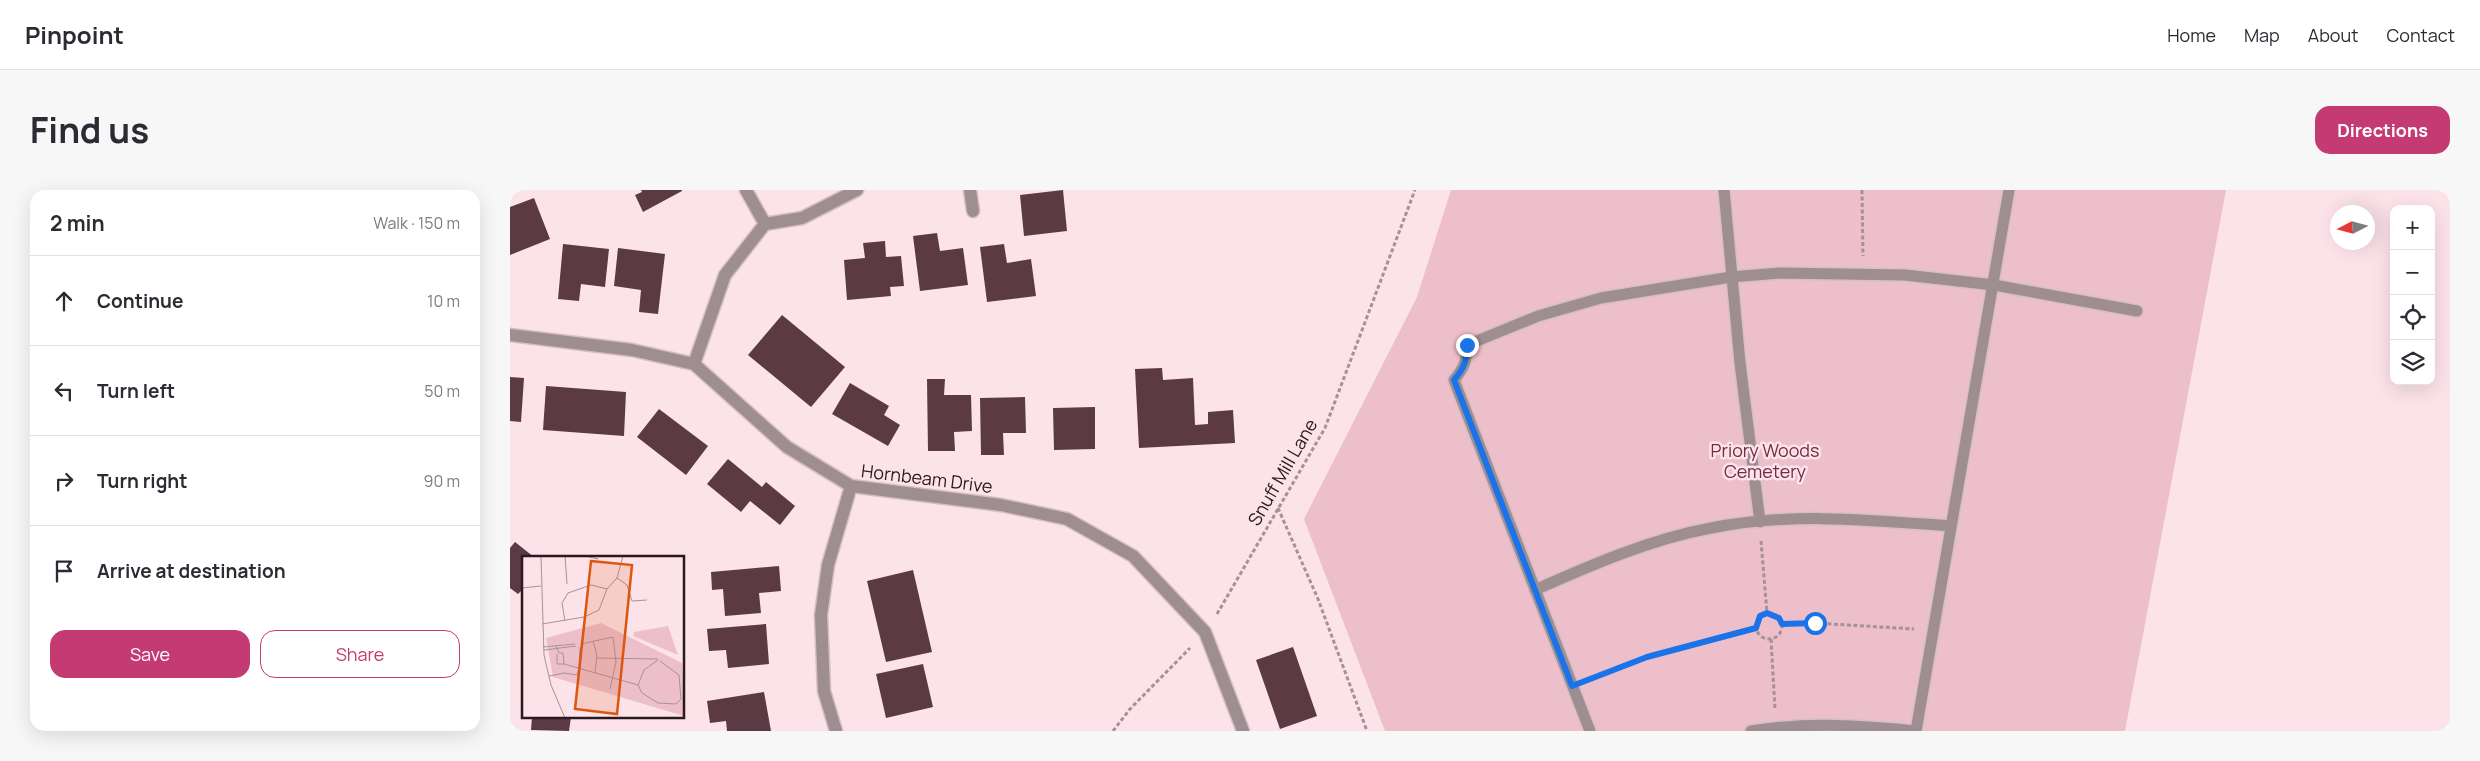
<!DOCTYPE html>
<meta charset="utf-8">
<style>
:root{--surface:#fff;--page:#f7f7f7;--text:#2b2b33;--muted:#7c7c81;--line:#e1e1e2;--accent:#c43a72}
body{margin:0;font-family:Manrope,sans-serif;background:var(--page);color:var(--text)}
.controls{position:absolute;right:15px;top:15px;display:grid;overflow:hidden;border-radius:10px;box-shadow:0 5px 20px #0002}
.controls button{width:45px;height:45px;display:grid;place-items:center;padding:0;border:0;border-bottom:1px solid var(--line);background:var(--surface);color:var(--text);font:25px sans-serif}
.compass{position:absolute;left:1820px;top:15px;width:45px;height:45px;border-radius:50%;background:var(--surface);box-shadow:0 5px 20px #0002;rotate:264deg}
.stop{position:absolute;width:15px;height:15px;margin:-11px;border:4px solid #1a73e8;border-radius:50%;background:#fff}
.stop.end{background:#1a73e8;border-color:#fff;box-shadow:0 1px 5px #0008}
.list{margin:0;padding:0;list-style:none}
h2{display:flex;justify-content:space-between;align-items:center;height:65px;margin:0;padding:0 20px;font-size:21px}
h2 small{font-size:16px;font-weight:400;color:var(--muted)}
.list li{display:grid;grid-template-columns:32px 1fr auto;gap:15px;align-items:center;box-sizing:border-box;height:90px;padding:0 20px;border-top:1px solid var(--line)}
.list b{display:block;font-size:19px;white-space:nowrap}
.list em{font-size:16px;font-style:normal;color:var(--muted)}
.actions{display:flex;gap:10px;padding:15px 20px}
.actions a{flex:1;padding:11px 0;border:1px solid var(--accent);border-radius:15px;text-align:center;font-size:18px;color:var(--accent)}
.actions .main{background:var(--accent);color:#fff}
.icon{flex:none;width:28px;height:28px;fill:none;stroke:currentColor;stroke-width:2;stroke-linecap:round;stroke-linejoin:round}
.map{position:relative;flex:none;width:1940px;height:541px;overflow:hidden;border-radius:15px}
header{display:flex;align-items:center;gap:30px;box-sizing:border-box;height:70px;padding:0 25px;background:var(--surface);border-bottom:1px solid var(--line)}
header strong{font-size:24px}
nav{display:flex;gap:28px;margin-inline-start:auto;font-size:18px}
.intro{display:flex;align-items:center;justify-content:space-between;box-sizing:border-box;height:120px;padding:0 30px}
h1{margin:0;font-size:35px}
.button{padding:12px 22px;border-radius:15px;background:var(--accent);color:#fff;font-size:18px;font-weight:700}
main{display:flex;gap:30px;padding:0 30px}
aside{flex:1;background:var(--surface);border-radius:15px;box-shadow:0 5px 20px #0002}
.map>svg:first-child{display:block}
.green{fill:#ecbfcb}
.building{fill:#5b3a44}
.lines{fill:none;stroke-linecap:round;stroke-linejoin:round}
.lane-casing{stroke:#d6bec4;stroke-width:14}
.street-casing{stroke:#d6bec4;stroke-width:15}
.path{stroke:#a69197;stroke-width:3;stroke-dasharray:4 2.5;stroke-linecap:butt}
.lane{stroke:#9e8d91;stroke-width:11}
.street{stroke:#9e8d91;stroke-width:12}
.route{stroke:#1a73e8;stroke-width:6}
.labels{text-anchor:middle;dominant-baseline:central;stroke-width:5;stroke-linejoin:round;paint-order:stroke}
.park-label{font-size:18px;fill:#712c46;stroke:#fce2e9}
.street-label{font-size:18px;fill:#281a1e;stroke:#fce2e9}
.inset-road{fill:none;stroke:#a79298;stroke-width:1}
.view{fill:#de560d;fill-opacity:0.15;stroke:#de560d;stroke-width:2.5}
.inset-edge{fill:none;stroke:#281a1e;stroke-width:2.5}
</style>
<header>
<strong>Pinpoint</strong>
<nav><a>Home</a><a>Map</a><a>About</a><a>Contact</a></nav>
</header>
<div class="intro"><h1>Find us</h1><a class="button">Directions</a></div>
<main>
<aside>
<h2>2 min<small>Walk · 150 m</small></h2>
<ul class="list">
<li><svg class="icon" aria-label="ahead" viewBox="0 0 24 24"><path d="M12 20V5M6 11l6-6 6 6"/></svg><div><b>Continue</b></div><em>10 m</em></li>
<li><svg class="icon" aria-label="left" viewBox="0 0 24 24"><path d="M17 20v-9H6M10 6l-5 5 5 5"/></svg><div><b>Turn left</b></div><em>50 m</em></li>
<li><svg class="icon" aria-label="right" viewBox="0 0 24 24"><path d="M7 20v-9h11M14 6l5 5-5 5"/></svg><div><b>Turn right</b></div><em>90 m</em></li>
<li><svg class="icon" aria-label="arrive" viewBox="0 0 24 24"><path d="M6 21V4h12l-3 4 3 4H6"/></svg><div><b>Arrive at destination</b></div></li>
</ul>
<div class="actions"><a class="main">Save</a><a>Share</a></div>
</aside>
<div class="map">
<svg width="1940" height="541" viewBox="0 0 1940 541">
<rect width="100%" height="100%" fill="#fce2e9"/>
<!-- green -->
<path class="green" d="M941,0H1716L1615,541H875L794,329L907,107Z"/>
<!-- building -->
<path class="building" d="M131,0H172V1L133,22L125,5L132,2Z
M553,0L557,41L514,46L510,5Z
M24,8L40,49L0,65V17Z
M427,43L430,61L453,58L458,95L410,101L403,46Z
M375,51L376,67L391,66L394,96L380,97L381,106L337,110L334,70L355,68L353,53Z
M53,54L99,59L95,97L71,94L69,111L48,109Z
M494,54L497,73L521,69L526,106L477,112L470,57Z
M108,58L155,64L148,124L129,122L131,100L104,96Z
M272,125L335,177L301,217L238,165Z
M652,178L653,190L683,188L685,235L698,234V222L723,220L725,253L629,258L625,179Z
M0,187L14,188L11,232L0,231Z
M417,189H435L434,205H461L462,241L444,242L445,261H418Z
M340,193L379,216L374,225L390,235L378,256L322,224Z
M36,196L116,202L114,246L33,240Z
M515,207L516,243H493L494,265H471L470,208Z
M585,217V259L544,260L543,218Z
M149,219L198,256L176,285L127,247Z
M218,269L252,297L256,292L285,316L270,335L240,311L231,322L197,294Z
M5,352L24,367H14V398L8,404L0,398V358Z
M269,376L271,401L249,403L251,423L215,426L213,399L202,400L201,382Z
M403,380L422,462L376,472L357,391Z
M256,434L259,474L218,478L216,460L199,461L197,439Z
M783,457L807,526L770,539L746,470Z
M413,474L423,517L376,528L366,484Z
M254,502L261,541H217L216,531L200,533L197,511Z
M22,527H61L59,541L21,540Z"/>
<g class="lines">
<!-- lane casing -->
<g class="lane-casing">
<path id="lane" d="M1214,0L1230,173L1250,332
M1025,400C1081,375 1141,349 1201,338C1281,322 1361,330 1441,336
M1080,541L944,190C954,178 957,171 957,155L1028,126L1091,108L1221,87L1270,83L1395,85L1484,95L1627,121
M1241,541C1296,532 1351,535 1406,541
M1406,541L1499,0"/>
</g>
<!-- street casing -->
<g class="street-casing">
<path id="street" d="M236,0L255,34
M460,0L463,21
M0,145L122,160L184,174L277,257L341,296L491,315L557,329L623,366L695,442L733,541
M184,174L215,85L255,34L292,28L347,0
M326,541L314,501L311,425L318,375L341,296"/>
</g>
<!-- path -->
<path class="path" d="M1352,0L1353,66
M768,318L808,409L857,541
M1251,351L1257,423
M1246 436a13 13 0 1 1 26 0a13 13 0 1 1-26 0Z
M707,424L815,238L905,0
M1272,434L1305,433L1404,439
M1261,449L1265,519
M1081,488L1137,467L1246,438
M603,541L620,519L680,458"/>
<!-- lane -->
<use href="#lane" class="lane"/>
<!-- street -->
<use href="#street" class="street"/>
</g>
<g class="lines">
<!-- route -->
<path class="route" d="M957,155C957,171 954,178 944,190L1062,496L1137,467L1246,438L1250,426L1257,423L1269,428L1272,434L1305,433"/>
</g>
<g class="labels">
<!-- park labels -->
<g class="park-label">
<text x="1255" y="260">Priory Woods<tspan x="1255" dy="21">Cemetery</tspan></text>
</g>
<!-- street labels -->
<g class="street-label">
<text transform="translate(772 282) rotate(-60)">Snuff Mill Lane</text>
<text transform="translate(417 288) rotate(7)">Hornbeam Drive</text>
</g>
</g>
<!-- overview -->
<g transform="translate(12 366)">
<rect width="162" height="162" fill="#fce2e9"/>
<path d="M79,67L160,107L162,160L31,121L24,82ZM146,70L156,99L111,80L112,76Z" fill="#ecbfcb"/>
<path class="inset-road" d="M19,0L22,99L29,129L43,162M43,0L45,28M63,0L76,3L73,2M95,22L105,29L110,45L125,44M0,32L19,30M43,65L40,47L46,37L69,29L85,33M20,68L62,61L77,54L85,33L95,22L101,0M71,85L75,99L73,117M59,88L91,81L94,106L88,133M34,90L37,97H41L42,108L116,129M21,91L53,88M22,94L54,90M35,98V108H42M75,102L136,103M136,104L122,114L116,129L120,137L136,147L154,148L159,143L157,119L138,105M57,113L58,91M27,120L42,117L55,119L57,112"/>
<path class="view" d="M69,5L110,9L95,158L53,153Z"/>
<rect width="162" height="162" class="inset-edge"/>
</g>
</svg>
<div class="controls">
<button>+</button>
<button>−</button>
<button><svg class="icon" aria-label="locate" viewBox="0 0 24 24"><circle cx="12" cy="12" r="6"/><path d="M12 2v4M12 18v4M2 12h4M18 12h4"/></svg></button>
<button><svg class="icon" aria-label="layers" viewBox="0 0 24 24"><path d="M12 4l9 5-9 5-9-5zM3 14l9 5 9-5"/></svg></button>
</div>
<svg class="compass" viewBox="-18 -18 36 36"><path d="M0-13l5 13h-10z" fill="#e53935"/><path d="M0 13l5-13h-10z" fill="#7c7c81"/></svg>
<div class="stop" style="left:1305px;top:433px"></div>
<div class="stop end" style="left:957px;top:155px"></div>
</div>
</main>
